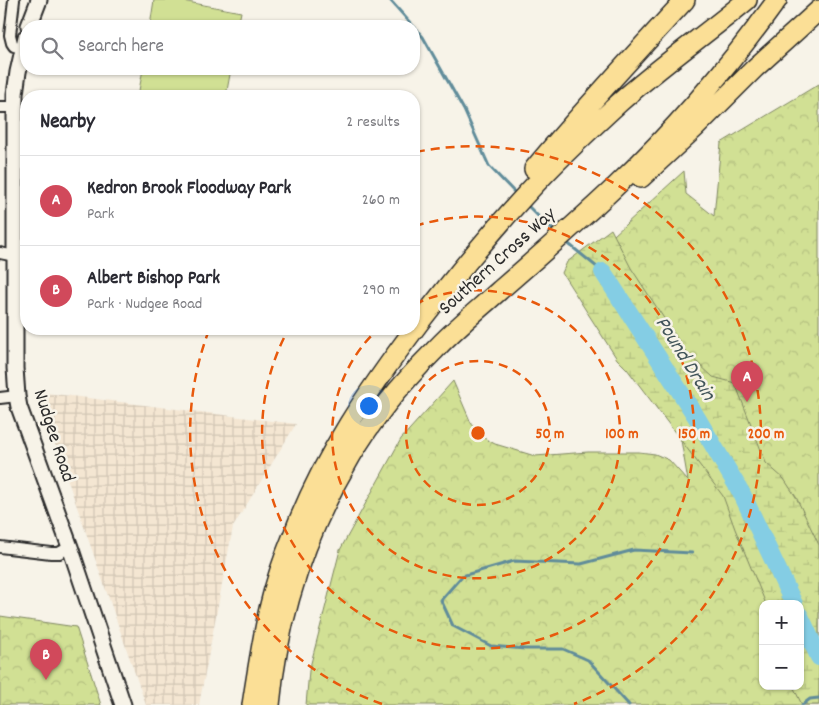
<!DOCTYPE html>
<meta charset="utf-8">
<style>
:root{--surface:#fff;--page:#f7f7f7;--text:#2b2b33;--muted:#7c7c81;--line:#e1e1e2;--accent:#d1495b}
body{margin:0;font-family:Dekko,sans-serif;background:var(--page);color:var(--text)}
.controls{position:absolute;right:15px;bottom:15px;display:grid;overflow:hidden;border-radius:10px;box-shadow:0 1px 4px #0004}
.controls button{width:45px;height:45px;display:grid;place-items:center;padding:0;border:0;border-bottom:1px solid var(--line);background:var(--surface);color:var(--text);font:25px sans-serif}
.you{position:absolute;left:368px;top:405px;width:18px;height:18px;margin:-12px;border:4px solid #fff;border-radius:50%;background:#1a73e8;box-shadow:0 0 0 8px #1a73e833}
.badge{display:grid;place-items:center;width:32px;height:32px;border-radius:50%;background:var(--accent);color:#fff;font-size:16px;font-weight:700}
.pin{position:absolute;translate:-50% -41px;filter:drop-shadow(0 1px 2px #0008)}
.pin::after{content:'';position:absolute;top:26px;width:18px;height:15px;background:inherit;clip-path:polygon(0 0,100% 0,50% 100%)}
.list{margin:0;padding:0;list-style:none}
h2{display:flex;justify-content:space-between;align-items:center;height:65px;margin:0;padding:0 20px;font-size:21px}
h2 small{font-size:16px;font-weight:400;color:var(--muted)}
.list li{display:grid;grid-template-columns:32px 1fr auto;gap:15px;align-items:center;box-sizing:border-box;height:90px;padding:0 20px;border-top:1px solid var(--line)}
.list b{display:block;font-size:19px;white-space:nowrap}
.list p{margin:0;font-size:16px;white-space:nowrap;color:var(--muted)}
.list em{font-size:16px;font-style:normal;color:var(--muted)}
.icon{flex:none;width:28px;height:28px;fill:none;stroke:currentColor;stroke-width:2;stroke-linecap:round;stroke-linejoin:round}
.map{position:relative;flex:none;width:819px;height:705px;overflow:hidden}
.search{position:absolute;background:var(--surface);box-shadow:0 1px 4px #0004;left:20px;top:20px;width:400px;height:55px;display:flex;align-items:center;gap:12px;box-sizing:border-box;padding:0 18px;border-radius:20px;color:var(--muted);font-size:19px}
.panel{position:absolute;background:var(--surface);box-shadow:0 1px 4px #0004;left:20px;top:90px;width:400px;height:245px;border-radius:20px}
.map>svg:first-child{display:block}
.industrial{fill:url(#industrial-grid)}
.forest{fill:url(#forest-crowns);stroke:#7e8660;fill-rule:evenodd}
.wetland{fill:url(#wetland-marsh);stroke:#7e8660}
.garden{fill:#d1e094;stroke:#7e8660}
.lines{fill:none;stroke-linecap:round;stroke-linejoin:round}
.stream{stroke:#608c9a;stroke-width:3}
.river{stroke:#84cde4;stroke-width:18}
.minor-casing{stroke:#2b2b2b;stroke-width:14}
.secondary-casing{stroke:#2b2b2b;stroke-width:19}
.motorway-casing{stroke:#2b2b2b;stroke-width:22}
.minor{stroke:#f7f3e8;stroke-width:10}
.secondary{stroke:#f7f3e8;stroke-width:15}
.motorway{stroke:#fbdf96;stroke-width:19}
.ring{fill:none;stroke:#e8590c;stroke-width:2.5;stroke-dasharray:9 6}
.labels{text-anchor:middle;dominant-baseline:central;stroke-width:5;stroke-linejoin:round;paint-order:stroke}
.street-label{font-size:20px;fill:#2b2b2b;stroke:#f7f3e8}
.water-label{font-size:21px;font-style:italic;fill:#415459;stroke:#f7f3e8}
.centre{fill:#e8590c;stroke:#f7f3e8;stroke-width:2.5}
.ring-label{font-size:15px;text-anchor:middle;font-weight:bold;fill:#e8590c;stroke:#f7f3e8;stroke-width:5;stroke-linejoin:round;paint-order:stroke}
</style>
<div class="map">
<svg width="819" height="705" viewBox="0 0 819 705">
<defs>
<pattern id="industrial-grid" width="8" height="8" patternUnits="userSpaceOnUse" patternTransform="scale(1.25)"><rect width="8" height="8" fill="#f4e6d2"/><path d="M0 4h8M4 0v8" fill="none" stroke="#d1c5b4"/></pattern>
<pattern id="forest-crowns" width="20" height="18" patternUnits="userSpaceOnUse" patternTransform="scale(1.25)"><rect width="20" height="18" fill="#d1e094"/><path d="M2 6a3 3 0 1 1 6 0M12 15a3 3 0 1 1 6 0" fill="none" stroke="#b4c080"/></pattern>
<pattern id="wetland-marsh" width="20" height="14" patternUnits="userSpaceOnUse" patternTransform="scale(1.25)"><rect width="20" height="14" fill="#d1e094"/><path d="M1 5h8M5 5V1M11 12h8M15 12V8" fill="none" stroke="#b4c080"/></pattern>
</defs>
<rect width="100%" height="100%" fill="#f7f3e8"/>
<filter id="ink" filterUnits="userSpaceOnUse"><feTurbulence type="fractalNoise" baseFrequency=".02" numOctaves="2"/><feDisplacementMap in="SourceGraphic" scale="10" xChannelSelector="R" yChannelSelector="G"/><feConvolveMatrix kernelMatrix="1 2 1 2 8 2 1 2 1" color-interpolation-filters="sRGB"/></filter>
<g filter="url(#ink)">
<!-- industrial -->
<path class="industrial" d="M37,392L88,398L296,424L233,527L199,705H146Z"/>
<!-- forest -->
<path class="forest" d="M819,84V705H306L309,671L340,550L401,439L453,381L471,423L482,437L495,444L535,456L588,452H639L655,454L669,460L688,481L664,341L579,267L684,171L686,194L714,216L721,143ZM763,604H800V686H763Z
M0,616L76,627L101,705H0Z"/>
<!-- wetland -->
<path class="wetland" d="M611,229L631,268L686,352L713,377L735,383L766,463L784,479L796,497L819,545V705H802L793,686H800V604H766L735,529L723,496L627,369L617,359L562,273L567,262Z"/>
<!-- garden -->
<path class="garden" d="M154,0H177L241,12L238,26H150Z
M143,69H231L226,96H138Z"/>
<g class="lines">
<!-- stream -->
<path class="stream" d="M390,0L413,26
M414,27L423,37L464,110L489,166L517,195
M525,203L545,223L557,233
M565,241L603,272
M629,705L588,660L563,649H525L491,646L453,626L441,600L462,576L514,561L581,564L634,550L692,553
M802,705L810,699L819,698"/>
<!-- river -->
<path class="river" d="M603,272L697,418L742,494L794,604
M800,616L819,657"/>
<!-- minor casing -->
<g class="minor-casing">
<path id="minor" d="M14,0L10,35L12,43L14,46L23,48
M0,107H15
M0,253L15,256
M0,398L17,396
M0,547L51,553H59L70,547"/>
</g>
<!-- secondary casing -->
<g class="secondary-casing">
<path id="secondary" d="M29,26L39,0
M26,37L18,72L15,94V368L17,396L19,407L70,547L123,705"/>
</g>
<!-- motorway casing -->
<g class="motorway-casing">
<path id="motorway" d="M534,169C582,111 634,55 685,0
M641,178L695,128L755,68L819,10
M252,705C257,673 262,640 269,609C275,583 284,557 294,533C323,456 370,388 419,323C459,271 500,221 545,174C569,149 594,126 619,103C660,66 705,35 747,0
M270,705C278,617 306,532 351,456C373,418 403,382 434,351C454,329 478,310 500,290C538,257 576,224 613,189C674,131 728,68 777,0"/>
</g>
<!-- minor -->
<use href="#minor" class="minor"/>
<!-- secondary -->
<use href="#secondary" class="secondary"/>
<!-- motorway -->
<use href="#motorway" class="motorway"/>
</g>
</g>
<!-- distance rings -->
<g class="ring">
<circle cx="478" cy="433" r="72"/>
<path d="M415 304A144 144 0 1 1 378 329"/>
<path d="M415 226A216 216 0 1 1 288 330"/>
<path d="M382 704A288 288 0 0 1 209 330M416 152A288 288 0 0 1 574 704"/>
</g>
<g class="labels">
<!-- street labels -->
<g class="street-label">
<text transform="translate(498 262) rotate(-42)">Southern Cross Way</text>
<text transform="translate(53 436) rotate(72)">Nudgee Road</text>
</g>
<!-- water labels -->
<g class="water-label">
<text transform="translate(684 359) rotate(58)">Pound Drain</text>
</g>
</g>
<circle cx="478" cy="433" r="8" class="centre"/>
<g class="ring-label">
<text x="550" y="438">50 m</text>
<text x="622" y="438">100 m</text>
<text x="694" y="438">150 m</text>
<text x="766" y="438">200 m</text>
</g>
</svg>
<div class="controls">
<button>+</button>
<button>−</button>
</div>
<div class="you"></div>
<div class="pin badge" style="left:747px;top:402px">A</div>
<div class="pin badge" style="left:46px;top:680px">B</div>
<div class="search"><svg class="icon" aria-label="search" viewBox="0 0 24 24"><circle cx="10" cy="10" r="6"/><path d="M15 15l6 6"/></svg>Search here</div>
<section class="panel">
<h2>Nearby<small>2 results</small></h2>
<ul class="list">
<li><span class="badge">A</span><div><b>Kedron Brook Floodway Park</b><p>Park</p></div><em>260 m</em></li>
<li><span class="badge">B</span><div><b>Albert Bishop Park</b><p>Park · Nudgee Road</p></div><em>290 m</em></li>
</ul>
</section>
</div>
